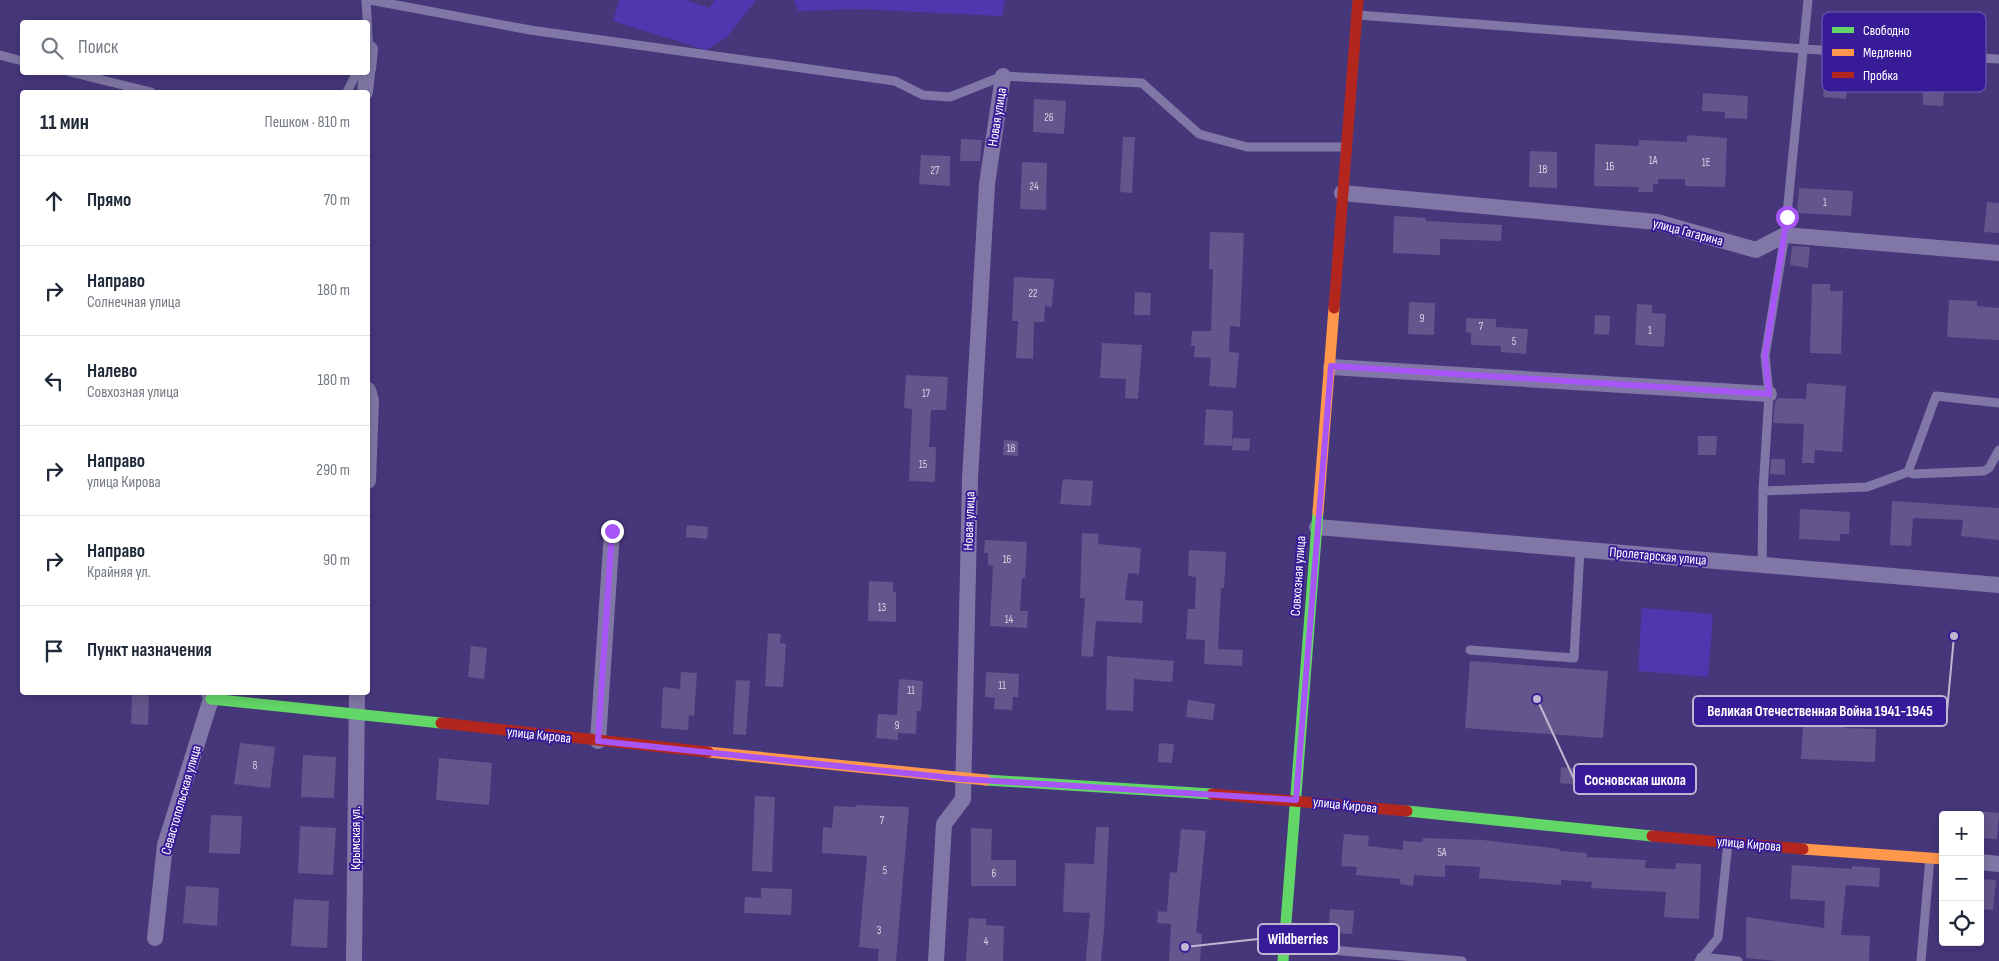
<!DOCTYPE html>
<html lang="ru">
<meta charset="utf-8">
<style>
:root{--surface:#fff;--page:#f2f2f3;--text:#1f2937;--muted:#747a83;--line:#e0e1e3}
body{margin:0;font-family:"Sofia Sans Condensed",sans-serif;background:var(--page);color:var(--text)}
.controls{position:absolute;right:15px;bottom:15px;display:grid;overflow:hidden;border-radius:5px;box-shadow:0 2px 12px #0003}
.controls button{width:45px;height:45px;display:grid;place-items:center;padding:0;border:0;border-bottom:1px solid var(--line);background:var(--surface);color:var(--text);font:25px sans-serif}
.stop{position:absolute;width:15px;height:15px;margin:-11px;border:4px solid #a855f7;border-radius:50%;background:#fff}
.stop.end{background:#a855f7;border-color:#fff;box-shadow:0 1px 5px #0008}
.list{margin:0;padding:0;list-style:none}
h2{display:flex;justify-content:space-between;align-items:center;height:65px;margin:0;padding:0 20px;font-size:21px}
h2 small{font-size:16px;font-weight:400;color:var(--muted)}
.list li{display:grid;grid-template-columns:32px 1fr auto;gap:15px;align-items:center;box-sizing:border-box;height:90px;padding:0 20px;border-top:1px solid var(--line)}
.list b{display:block;font-size:19px;white-space:nowrap}
.list p{margin:0;font-size:16px;white-space:nowrap;color:var(--muted)}
.list em{font-size:16px;font-style:normal;color:var(--muted)}
.icon{flex:none;width:28px;height:28px;fill:none;stroke:currentColor;stroke-width:2;stroke-linecap:round;stroke-linejoin:round}
.map{position:relative;flex:none;width:1999px;height:961px;overflow:hidden}
.search{position:absolute;background:var(--surface);box-shadow:0 2px 12px #0003;left:20px;top:20px;width:350px;height:55px;display:flex;align-items:center;gap:12px;box-sizing:border-box;padding:0 18px;border-radius:5px;color:var(--muted);font-size:19px}
.panel{position:absolute;background:var(--surface);box-shadow:0 2px 12px #0003;left:20px;top:90px;width:350px;height:605px;border-radius:5px}
.map>svg:first-child{display:block}
.green{fill:#5037b0}
.building{fill:#62568c}
.lines{fill:none;stroke-linecap:round;stroke-linejoin:round}
.lane{stroke:#8077a6;stroke-width:9}
.street{stroke:#8077a6;stroke-width:16}
.fast{stroke:#63d668;stroke-width:11}
.slow{stroke:#ff974d;stroke-width:11}
.jam{stroke:#b3261e;stroke-width:11}
.route{stroke:#a855f7;stroke-width:6}
.labels{text-anchor:middle;dominant-baseline:central;stroke-width:4;stroke-linejoin:round;paint-order:stroke}
.number-label{font-size:11px;fill:#d8d5e2}
.street-label{font-size:14px;fill:#fff;stroke:#371b97}
.key{fill:#371b97;stroke:#735fb6;stroke-width:1}
.key-label{font-size:14px;fill:#fff}
.leader{fill:none;stroke:#beb9d1;stroke-width:2}
.callout-dot{fill:#beb9d1;stroke:#371b97;stroke-width:2}
.callout{fill:#371b97;stroke:#beb9d1;stroke-width:2}
.callout-label{font-size:15px;text-anchor:middle;font-weight:bold;fill:#fff}
</style>
<div class="map">
<svg width="1999" height="961" viewBox="0 0 1999 961">
<rect width="100%" height="100%" fill="#46377b"/>
<!-- green -->
<path class="green" d="M619,0H686L709,8L715,0H756L726,38L706,50L613,21Z
M794,0H1005L1002,16L859,9L798,11Z
M1642,608L1713,614L1708,677L1638,671Z"/>
<!-- building -->
<path class="building" d="M1825,79L1848,81L1846,99L1823,97Z
M1923,89H1944L1943,106L1923,105Z
M1703,93L1748,96L1747,119L1725,118V112L1702,111Z
M1034,99L1066,101L1064,134L1033,132Z
M1687,135L1727,138L1725,187L1685,186V179H1658V184H1653V192H1638L1639,187L1594,186L1595,144L1639,146V140L1687,142Z
M1123,137H1135L1132,193L1120,192Z
M961,139L982,140L980,161H960Z
M1530,151L1557,152V188L1529,187Z
M921,155L950,156V186L919,184Z
M1022,162L1047,163L1046,210L1020,209Z
M1799,188L1853,191L1851,216L1797,213Z
M1987,202L1999,203V233L1984,232Z
M1394,216L1426,218V221L1502,225L1501,241L1440,239V255L1393,253Z
M1210,232L1244,233L1240,327L1230,326L1229,352L1239,353L1236,388L1209,386L1211,358L1194,357L1195,346H1191L1192,331H1211L1213,269H1209Z
M1792,246L1810,247L1808,268L1790,265Z
M1014,277L1054,279L1052,307L1045,306L1044,322H1034L1033,359L1016,358L1018,321H1012Z
M1812,284H1830V291H1843L1841,354L1810,353Z
M1135,292L1151,293L1150,315H1134Z
M1949,300L1977,301V306L1999,308V340L1947,337Z
M1409,302L1435,303L1434,335L1408,334Z
M1637,304L1652,305V313L1666,314L1664,347L1635,345Z
M1595,315L1610,316L1609,335L1594,334Z
M1466,318L1496,319V327L1528,329L1526,354L1501,352V346L1471,345V333L1466,332Z
M1102,343L1142,345L1138,399L1125,398L1126,379L1100,378Z
M906,375L948,377L946,410H931L929,447H936L935,482L909,481L912,409L904,408Z
M1807,383L1846,386L1842,452L1815,450L1814,463H1802L1804,424L1773,423L1775,402L1778,398L1806,399Z
M1206,409L1233,411L1232,446L1204,445Z
M1698,436H1717L1716,455H1698Z
M1233,438L1250,439L1249,451L1232,450Z
M1004,440L1018,441V456L1003,455Z
M1771,459H1785V475L1770,474Z
M1063,479L1093,481L1091,506L1060,504Z
M1892,501L1999,508V540L1961,536L1963,520L1913,518L1911,546L1890,545Z
M1800,509L1850,512L1849,534H1840V541L1799,539Z
M687,525L708,527L707,539L686,537Z
M1082,533L1099,534L1098,544L1141,548L1139,574L1128,573L1125,600L1143,601L1142,623L1096,621L1093,657L1081,656L1085,598H1080Z
M985,540L1027,542L1025,578H1022L1020,611H1028L1027,628L990,626L993,566L988,565V553H984Z
M1189,550L1226,552L1224,588H1221L1218,649L1243,650L1242,666L1204,664L1205,640L1186,639L1188,609H1195L1196,577L1188,576Z
M869,581L893,582V592H896V622L868,621Z
M768,633L781,634L780,643L786,644L783,687L765,686Z
M471,646L487,648L484,679L468,677Z
M1107,656L1174,661L1172,682L1134,679L1133,711L1106,710Z
M1470,661L1608,671L1603,738L1465,728Z
M681,672L697,673L694,716L689,715L688,730L661,728L663,687L680,689Z
M986,672L1019,674L1018,697H1013L1012,710L994,709L995,698L985,697Z
M899,679L923,681L921,711H917L916,734L898,733V740L876,738L878,714L897,715Z
M736,680L750,681L746,735L733,734Z
M132,692H149L148,725L131,724Z
M1188,700L1215,704L1213,720L1186,717Z
M1832,722H1845V728L1876,729L1875,762L1801,759L1803,726L1832,727Z
M240,743L275,747L270,788L234,784Z
M1159,743L1174,744L1172,763L1158,762Z
M303,755L336,757L334,798L301,797Z
M439,758L492,763L489,805L436,800Z
M1561,767L1578,769L1577,785L1560,783Z
M755,796L775,797L772,872L752,871Z
M856,805L909,807L896,961H878L879,949L859,947L867,856L822,853L823,827L832,828L834,806L856,807Z
M1980,811L1999,813L1997,839L1981,838Z
M211,815L242,816L240,854L209,853Z
M300,826L336,828L333,875L298,873Z
M1096,827H1109L1104,931L1101,961H1086L1090,913L1063,912L1065,863L1094,864Z
M971,828L992,829L991,860H1016V886H971Z
M1181,829L1206,831L1196,933L1202,934L1200,961H1169L1171,924L1157,923L1158,911L1167,912L1170,872L1177,873Z
M1344,834L1369,836L1368,846L1403,850V841L1423,842V838L1483,840L1560,849V851L1587,853L1586,857L1646,860L1645,868L1675,869L1676,863L1701,864L1699,919L1664,917L1666,892L1591,888L1592,882L1561,880V885L1479,878L1480,867L1445,865V877L1414,875L1413,886L1400,884V879L1356,875L1357,867L1341,866Z
M1792,865L1852,869V866L1880,868L1879,887L1846,885L1841,935L1870,936L1869,961H1777L1746,958V917L1824,928L1825,901L1790,899Z
M1980,879L1996,880L1993,910L1980,909Z
M186,886L219,888L217,926L183,923Z
M761,888L792,889L791,915L744,913L745,897L761,898Z
M294,899L329,901L327,948L291,946Z
M1330,909L1354,911L1352,934L1337,933L1338,924L1329,923Z
M969,918L986,919V925L1004,926L1003,961H966Z"/>
<g class="lines">
<!-- lane -->
<path class="lane" d="M366,0L369,51
M370,0L530,30L895,81L923,95L950,97L1003,76L1142,83L1199,134L1247,147H1346
M1358,15L1803,49L1999,59
M0,55L22,61
M70,72L151,92
M347,92L357,72
M1908,472L1936,396L1999,403
M1763,491L1867,487L1908,472L1914,474L1984,471L1989,468L1999,450
M1762,566L1763,491L1769,394L1765,356L1785,235L1808,0
M1470,650L1574,658L1580,549
M1284,946L1462,961
M1701,957L1738,961
M1699,961L1718,938L1728,843
M1921,961L1930,858"/>
<!-- street -->
<path class="street" d="M368,69L370,49
M365,92L367,72
M1342,193L1657,222L1756,250L1785,235L1999,253
M1331,367L1769,394
M368,390L371,400L368,481
M1317,527L1999,585
M598,741L612,531
M1980,862L1999,864
M155,938L165,845L211,699L209,692
M354,961L357,692
M936,961L944,824L963,799L970,479L987,184L1003,76"/>
<!-- fast -->
<path class="fast" d="M211,699L441,723
M986,780L1212,794
M1407,811L1652,836
M1283,961L1318,512"/>
<!-- slow -->
<path class="slow" d="M1318,512L1334,308
M708,752L986,780
M1803,849L1943,859"/>
<!-- jam -->
<path class="jam" d="M1334,308L1358,0
M441,723L708,752
M1212,794L1407,811
M1652,836L1803,849"/>
</g>
<g class="lines">
<!-- route -->
<path class="route" d="M612,531L598,741L963,779L1296,800L1331,366L1769,394L1765,356L1787,217"/>
</g>
<g class="labels">
<!-- number labels -->
<g class="number-label">
<text x="1049" y="117">26</text>
<text x="1653" y="160">1А</text>
<text x="1706" y="162">1Е</text>
<text x="1610" y="166">1Б</text>
<text x="1543" y="169">1В</text>
<text x="935" y="170">27</text>
<text x="1034" y="186">24</text>
<text x="1825" y="202">1</text>
<text x="1033" y="293">22</text>
<text x="1422" y="318">9</text>
<text x="1481" y="326">7</text>
<text x="1650" y="330">1</text>
<text x="1514" y="341">5</text>
<text x="926" y="393">17</text>
<text x="1011" y="448">18</text>
<text x="923" y="464">15</text>
<text x="1007" y="559">16</text>
<text x="882" y="607">13</text>
<text x="1009" y="619">14</text>
<text x="1002" y="685">11</text>
<text x="911" y="690">11</text>
<text x="897" y="725">9</text>
<text x="255" y="765">8</text>
<text x="882" y="820">7</text>
<text x="1442" y="852">5А</text>
<text x="885" y="870">5</text>
<text x="994" y="873">6</text>
<text x="879" y="930">3</text>
<text x="986" y="941">4</text>
</g>
<!-- street labels -->
<g class="street-label">
<text transform="translate(997 117) rotate(-81)">Новая улица</text>
<text transform="translate(1688 232) rotate(15)">улица Гагарина</text>
<text transform="translate(969 521) rotate(-88)">Новая улица</text>
<text transform="translate(1658 556) rotate(5)">Пролетарская улица</text>
<text transform="translate(1298 576) rotate(-86)">Совхозная улица</text>
<text transform="translate(539 735) rotate(6)">улица Кирова</text>
<text transform="translate(181 800) rotate(-74)">Севастопольская улица</text>
<text transform="translate(1345 805) rotate(6)">улица Кирова</text>
<text transform="translate(355 838) rotate(-90)">Крымская ул.</text>
<text transform="translate(1749 844) rotate(5)">улица Кирова</text>
</g>
</g>
<!-- legend -->
<rect x="1822" y="12" width="164" height="80" rx="8" class="key"/>
<rect x="1832" y="27" width="22" height="6" fill="#63d668"/>
<rect x="1832" y="49" width="22" height="7" fill="#ff974d"/>
<rect x="1832" y="72" width="22" height="6" fill="#b3261e"/>
<g class="key-label">
<text x="1863" y="35">Свободно</text>
<text x="1863" y="57">Медленно</text>
<text x="1863" y="80">Пробка</text>
</g>
<!-- callouts -->
<path class="leader" d="M1954 636L1947 711M1537 699L1574 779M1185 947L1258 939"/>
<g class="callout-dot">
<circle cx="1954" cy="636" r="5"/>
<circle cx="1537" cy="699" r="5"/>
<circle cx="1185" cy="947" r="5"/>
</g>
<g class="callout">
<rect x="1693" y="696" width="254" height="30" rx="5"/>
<rect x="1574" y="764" width="122" height="30" rx="5"/>
<rect x="1258" y="924" width="81" height="30" rx="5"/>
</g>
<g class="callout-label">
<text x="1820" y="716">Великая Отечественная Война 1941-1945</text>
<text x="1635" y="785">Сосновская школа</text>
<text x="1298" y="944">Wildberries</text>
</g>
</svg>
<div class="controls">
<button>+</button>
<button>−</button>
<button><svg class="icon" aria-label="locate" viewBox="0 0 24 24"><circle cx="12" cy="12" r="6"/><path d="M12 2v4M12 18v4M2 12h4M18 12h4"/></svg></button>
</div>
<div class="stop" style="left:1787px;top:217px"></div>
<div class="stop end" style="left:612px;top:531px"></div>
<div class="search"><svg class="icon" aria-label="search" viewBox="0 0 24 24"><circle cx="10" cy="10" r="6"/><path d="M15 15l6 6"/></svg>Поиск</div>
<section class="panel">
<h2>11 мин<small>Пешком · 810 m</small></h2>
<ul class="list">
<li><svg class="icon" aria-label="ahead" viewBox="0 0 24 24"><path d="M12 20V5M6 11l6-6 6 6"/></svg><div><b>Прямо</b></div><em>70 m</em></li>
<li><svg class="icon" aria-label="right" viewBox="0 0 24 24"><path d="M7 20v-9h11M14 6l5 5-5 5"/></svg><div><b>Направо</b><p>Солнечная улица</p></div><em>180 m</em></li>
<li><svg class="icon" aria-label="left" viewBox="0 0 24 24"><path d="M17 20v-9H6M10 6l-5 5 5 5"/></svg><div><b>Налево</b><p>Совхозная улица</p></div><em>180 m</em></li>
<li><svg class="icon" aria-label="right" viewBox="0 0 24 24"><path d="M7 20v-9h11M14 6l5 5-5 5"/></svg><div><b>Направо</b><p>улица Кирова</p></div><em>290 m</em></li>
<li><svg class="icon" aria-label="right" viewBox="0 0 24 24"><path d="M7 20v-9h11M14 6l5 5-5 5"/></svg><div><b>Направо</b><p>Крайняя ул.</p></div><em>90 m</em></li>
<li><svg class="icon" aria-label="arrive" viewBox="0 0 24 24"><path d="M6 21V4h12l-3 4 3 4H6"/></svg><div><b>Пункт назначения</b></div></li>
</ul>
</section>
</div>
